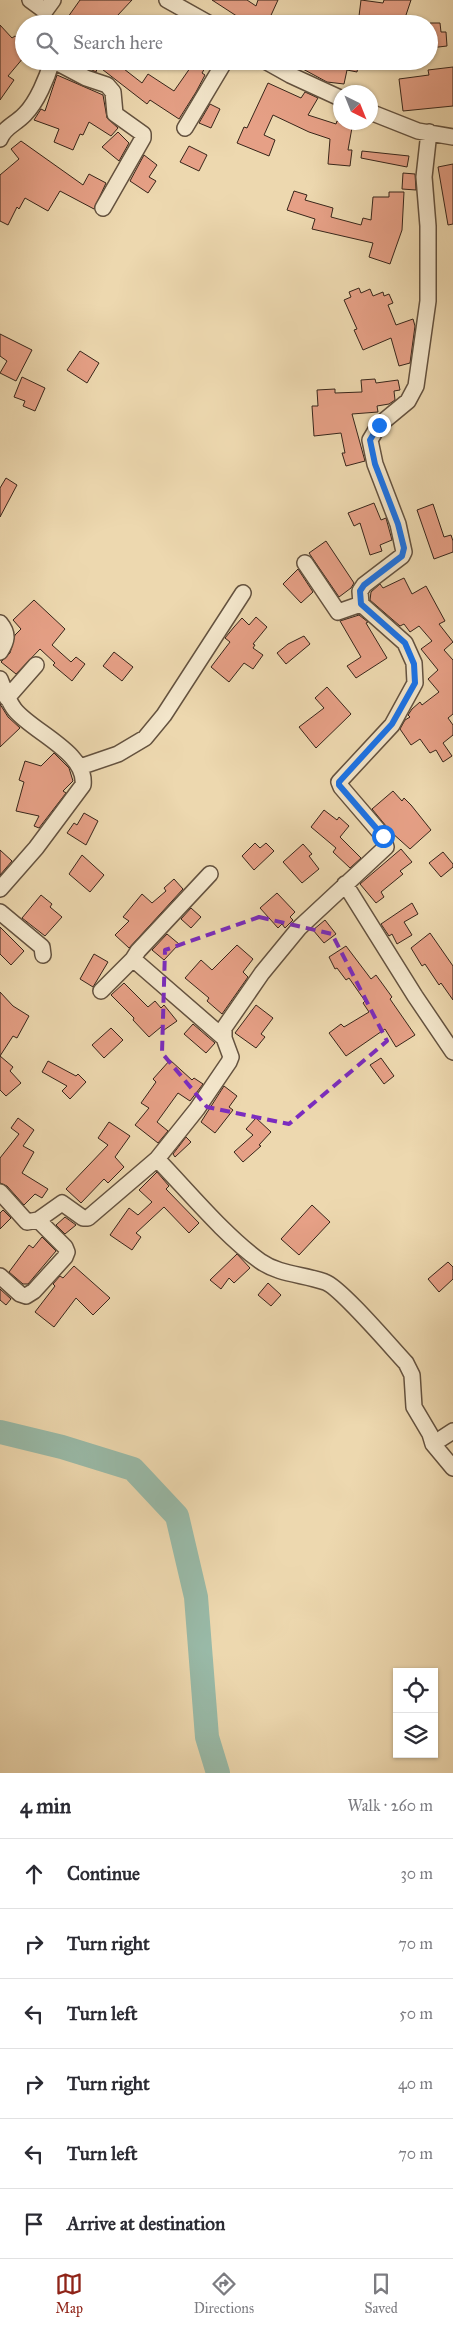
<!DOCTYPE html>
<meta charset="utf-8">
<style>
:root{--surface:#fff;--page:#f7f7f7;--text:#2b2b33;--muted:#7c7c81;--line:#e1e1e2;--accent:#8f2418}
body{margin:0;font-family:"IM FELL Great Primer",serif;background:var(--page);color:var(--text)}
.controls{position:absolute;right:15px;bottom:15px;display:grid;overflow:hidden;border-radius:0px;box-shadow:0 1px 4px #0004}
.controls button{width:45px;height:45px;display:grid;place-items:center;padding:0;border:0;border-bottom:1px solid var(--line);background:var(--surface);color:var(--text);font:25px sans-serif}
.compass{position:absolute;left:333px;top:85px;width:45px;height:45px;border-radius:50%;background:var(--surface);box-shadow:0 1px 4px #0004;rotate:137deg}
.stop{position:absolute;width:15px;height:15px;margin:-11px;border:4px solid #1a73e8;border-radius:50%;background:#fff}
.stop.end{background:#1a73e8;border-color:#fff;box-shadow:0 1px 5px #0008}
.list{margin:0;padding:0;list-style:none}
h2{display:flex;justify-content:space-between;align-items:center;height:65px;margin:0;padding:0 20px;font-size:21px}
h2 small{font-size:16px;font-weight:400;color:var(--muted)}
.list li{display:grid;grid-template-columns:32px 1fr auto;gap:15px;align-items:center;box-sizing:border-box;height:70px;padding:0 20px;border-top:1px solid var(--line)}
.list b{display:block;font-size:19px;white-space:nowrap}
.list em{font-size:16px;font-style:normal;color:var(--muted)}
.icon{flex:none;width:28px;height:28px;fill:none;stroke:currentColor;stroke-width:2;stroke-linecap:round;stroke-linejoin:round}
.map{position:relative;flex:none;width:453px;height:1773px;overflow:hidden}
.search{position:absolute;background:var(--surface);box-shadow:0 1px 4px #0004;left:15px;right:15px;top:15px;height:55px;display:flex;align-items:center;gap:12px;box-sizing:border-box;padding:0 18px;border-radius:28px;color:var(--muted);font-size:19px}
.sheet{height:485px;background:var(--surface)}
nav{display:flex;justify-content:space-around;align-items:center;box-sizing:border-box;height:70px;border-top:1px solid var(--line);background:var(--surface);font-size:14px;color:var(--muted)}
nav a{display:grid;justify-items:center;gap:2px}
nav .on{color:var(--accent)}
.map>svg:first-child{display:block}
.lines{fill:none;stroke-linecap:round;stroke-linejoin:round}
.river{stroke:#99baa8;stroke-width:24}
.building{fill:#e6a086;stroke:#37251a}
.street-casing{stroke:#64523f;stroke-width:18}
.street{stroke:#f3e6cb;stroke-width:15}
.route{stroke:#1a73e8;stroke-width:6}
.marked{fill:none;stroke:#7b2cbf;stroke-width:4;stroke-dasharray:10 6;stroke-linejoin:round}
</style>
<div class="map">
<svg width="453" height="1773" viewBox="0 0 453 1773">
<rect width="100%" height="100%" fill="#edd8af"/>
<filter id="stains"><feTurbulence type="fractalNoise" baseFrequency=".004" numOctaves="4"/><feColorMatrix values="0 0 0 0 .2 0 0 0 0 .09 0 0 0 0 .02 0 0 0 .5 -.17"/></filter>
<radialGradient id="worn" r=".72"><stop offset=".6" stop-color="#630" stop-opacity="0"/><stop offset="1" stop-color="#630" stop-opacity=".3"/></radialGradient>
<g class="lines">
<!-- river -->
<path class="river" d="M0,1432L62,1447L133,1469L177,1516L196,1597L207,1737L218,1773"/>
</g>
<!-- building -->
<path class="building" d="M80,0H132L117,16L127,24H63Z
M212,0H247L256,6L258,0H278L267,24H249Z
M361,0L383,3L384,0H411L403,24H358Z
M430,23H440L441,32H446L447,46L430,48Z
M0,25L12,38L15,36L24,43V57L8,76L14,80L0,100Z
M74,61H129L124,69L142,83L148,74L174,91L195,61H209L202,73L205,75L196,92L179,119L150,100L147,104L98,66L96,72Z
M288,61H359L357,72L347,70L344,84L327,82Z
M453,67V106L403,111L399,79L429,75L428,70Z
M57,75L103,95L107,118L118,128L111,136L89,122L83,135L80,134L73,150L54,142L59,129L34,120L41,109L45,111Z
M268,83L301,98L305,92L318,98L308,115L336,124L337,121L353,122L348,150H352L350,166L328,164L330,139L309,132L273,115L264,135L275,140L269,156L237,143L244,127L247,128Z
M210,104L220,109L211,128L199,123Z
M118,132L129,143L119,161L102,147Z
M21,141L83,185L89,174L106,183L94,209L60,191L48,211L25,198L19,209L17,207L8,225L0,221V175L19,159L11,149Z
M189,146L207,155L199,171L180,162Z
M362,151L409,156L407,167L361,158Z
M144,155L157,165L149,177L156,181L148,193L130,181Z
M453,164V224L448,225L438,167Z
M403,173L415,174L416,190L402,189Z
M294,191L307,195L305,200L333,208L331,217L361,225L363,218L371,220L373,197H389V192H404L402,230L390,264L369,257L373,243L312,229L315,219L287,210Z
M359,288L361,293L370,289L373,296L383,292L384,296L389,294L393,303L388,305L396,325L413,319L415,326L410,363L399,366L391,338L363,350L354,330L357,329L344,300L351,297L349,292Z
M0,334L32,350L16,381L0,373L7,361L0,356Z
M80,351L99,363L87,383L67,370Z
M22,377L45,388L35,411L23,406L25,401L14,397Z
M375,379L376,383L398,380L400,390L394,391L395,400L389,404L377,406L378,412L352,414L365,461L346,466L342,453H345L341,433L314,436L312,406H318L317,390L335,389V393L362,392L361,380Z
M6,478L17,485L0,517V488Z
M374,503L381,520L386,518L392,540L380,545L382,551L370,555L360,523L354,526L348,513Z
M433,504L444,537L451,535L453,541V552L434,559L417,510Z
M326,541L354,583L351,588L339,597L309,553Z
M298,569L313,592L301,603L283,584Z
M404,578L412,594L426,586L445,621L439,624L453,642L444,650L453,660V714L448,718L453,725V735L443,743L452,756L443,762L436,750L430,753L420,739L411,745L400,729L405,720L410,717L408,715L412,709L420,702L422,705L439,692L428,679L438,670L421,649L432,641L419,626L410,632L404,624L400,626L370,600L371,592L380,584L383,588Z
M34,600L65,629L52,645L71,662L76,657L85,664L72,681L53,665L55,663L40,649L16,674L1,662L10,653L15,635L21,629L13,620Z
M359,615L368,622L366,623L387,658L356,678L347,666L361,657L340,621Z
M256,617L267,627L253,644L255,645L253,648L263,655L253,669L244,663L229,682L211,667L230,642L225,638L234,627L242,618L249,625Z
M304,636L310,644L286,664L277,653L288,644Z
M114,652L133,667L122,681L103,666Z
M327,687L351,714L316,748L299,727L324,708L315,698Z
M0,704L8,717L20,728L0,747Z
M54,753L69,768L73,781L63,791L66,793L39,828L34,826L39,816L16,811L24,782L19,780L25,761L41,766Z
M393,791L402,801L404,798L411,805L431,830L410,849L391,832L372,809Z
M324,810L337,820L339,817L349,826L340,837L361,858L350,868L333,852L336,848L311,827Z
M84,813L98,821L86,845L67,833L74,823L77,825Z
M255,843L260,848L266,843L274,851L254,870L242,856Z
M303,844L312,854L309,856L319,869L302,883L283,862Z
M401,849L412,862L400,871L403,874L381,892L384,897L376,903L360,884Z
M0,850L12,861L0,875Z
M443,852L453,864V867L441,877L429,863Z
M82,855L104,875L90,892L69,874Z
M174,879L183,889L129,948L115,935L129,921L123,917L142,894L152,903L166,891L164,888Z
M277,893L295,912L290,917L293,920L285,928L282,924L278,928L260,908Z
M41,895L52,904L50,907L62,917L45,936L22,918Z
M412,903L418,914L404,922L412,935L397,944L392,934L389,936L381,924Z
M191,908L201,917L191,928L181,919Z
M325,920L336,934L324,943L313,930Z
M0,927L24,951L11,965L0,954Z
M430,933L453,966V1000L441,983L439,985L425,964L422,966L411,948Z
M167,934L179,944L164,960L152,950Z
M237,945L253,959L243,972L248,977L222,1014L207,1001L209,998L185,978L201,960L212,970Z
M346,946L371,979L376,975L392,997L390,999L415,1035L396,1047L385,1029L346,1056L329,1033L341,1024L344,1027L369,1012L363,1003L365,1001L349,978L346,980L337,968L335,969L329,957Z
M94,954L108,962L93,987L80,979Z
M124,983L148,1007L155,1001L161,1008L164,1005L177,1021L164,1030L161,1027L149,1037L133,1020L134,1018L111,995Z
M0,992L13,1006L29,1016L17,1038L13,1036L0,1056L13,1067L10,1071L21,1083L6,1096L0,1090Z
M256,1005L273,1018L261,1034L265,1037L256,1048L235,1033Z
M193,1024L215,1043L206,1053L184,1034Z
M111,1028L123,1040L104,1058L92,1045Z
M381,1058L394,1076L384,1084L370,1065Z
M170,1060L192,1080L194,1078L203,1084L190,1101L178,1093L157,1122L168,1131L158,1143L135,1125L149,1108L141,1103L156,1082L153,1079Z
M48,1061L76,1076L78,1074L86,1082L70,1099L62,1091L67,1086L42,1072Z
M224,1086L237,1096L229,1107L233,1110L215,1133L201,1122Z
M18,1118L34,1130L23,1146L34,1152L22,1173L48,1189L42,1198L35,1194L24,1205L7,1186L0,1183V1158L19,1134L11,1128Z
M256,1118L271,1132L259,1145L261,1146L243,1162L234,1152L253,1135L246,1129Z
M109,1122L130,1136L115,1157L124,1167L108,1183L104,1179L81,1203L66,1189L108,1145L98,1138Z
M186,1137L191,1142L175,1157L173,1154Z
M157,1172L169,1186L166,1189L199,1223L189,1233L164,1207L136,1233L141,1237L132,1250L110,1235L129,1208L138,1215L152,1202L139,1190Z
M312,1205L330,1222L299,1255L281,1239Z
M3,1210L11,1218L0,1229V1213Z
M65,1217L76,1225L65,1234L56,1225Z
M42,1237L56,1251L28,1284H23L9,1272L29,1245L33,1248Z
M237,1254L250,1268L234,1283L229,1278L221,1289L210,1280Z
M448,1262L453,1267V1279L439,1292L428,1279Z
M74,1266L110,1298L93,1315L76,1298L54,1327L35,1312L55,1286L53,1284L60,1276L63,1278Z
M268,1283L281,1295L271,1306L258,1295Z
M0,1289L11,1299L6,1305L0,1300Z"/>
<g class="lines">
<!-- street casing -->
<g class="street-casing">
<path id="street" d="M30,0L45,11L53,0
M167,0L210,24
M54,61L86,78L107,85L113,92L115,114L143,134V138L103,208
M265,61L290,75L340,98
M370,112L418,131L453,137
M185,128L225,61
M0,139C4,127 16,124 25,114C37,102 47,78 52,61
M305,563L338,612L361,604
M0,623C9,634 7,641 0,652
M0,679C4,689 8,701 15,710C33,732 87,753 83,785L36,848L0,889
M7,698L36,665
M80,767L118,754L145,738L164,715L243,593
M345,884L415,996L453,1052
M0,912L42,947L43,955
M133,959L224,1038
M101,991L133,959L138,951L210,874
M157,1159C189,1192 224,1235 260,1261C280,1275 303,1274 325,1282C340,1287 392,1348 406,1363L412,1375L414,1407L430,1434L433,1444L453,1468
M0,1192L27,1222L38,1220L62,1203L83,1218H88L157,1159L197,1109L229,1062L231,1057L224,1038V1028L262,973L299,928L386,847L383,836L341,787L339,782L392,725L415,683L414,663L405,643L361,604L360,591L364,585L402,556L404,552L398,524L375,464L370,440L379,425L408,401L416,386L428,301V226L424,177L429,132
M0,1276L20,1294L26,1296L34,1291L65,1257L67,1252L65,1247L38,1220
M433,1444L453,1431"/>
</g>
<!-- street -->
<use href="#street" class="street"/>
</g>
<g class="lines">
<!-- route -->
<path class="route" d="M379,425L370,440L375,464L398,524L404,548L402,556L364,585L360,591L361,604L405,643L414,664L415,683L392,724L339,782V785L383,836"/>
</g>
<!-- marked area -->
<path class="marked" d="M259,917L332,934L387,1041L289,1124L207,1107L162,1053L165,950Z"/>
<rect width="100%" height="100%" filter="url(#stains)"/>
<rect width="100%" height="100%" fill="url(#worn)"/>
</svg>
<div class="controls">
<button><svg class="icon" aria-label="locate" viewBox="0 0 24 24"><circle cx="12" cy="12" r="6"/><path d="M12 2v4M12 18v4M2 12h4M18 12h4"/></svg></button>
<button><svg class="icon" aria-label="layers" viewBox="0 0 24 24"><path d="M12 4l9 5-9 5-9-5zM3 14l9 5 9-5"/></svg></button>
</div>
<svg class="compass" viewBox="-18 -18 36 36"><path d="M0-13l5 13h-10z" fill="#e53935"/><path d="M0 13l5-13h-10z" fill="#7c7c81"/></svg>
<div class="stop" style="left:383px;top:836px"></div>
<div class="stop end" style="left:379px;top:425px"></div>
<div class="search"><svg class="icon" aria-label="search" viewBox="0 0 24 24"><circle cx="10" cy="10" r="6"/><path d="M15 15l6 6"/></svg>Search here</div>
</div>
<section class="sheet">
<h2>4 min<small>Walk · 260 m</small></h2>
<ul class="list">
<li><svg class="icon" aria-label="ahead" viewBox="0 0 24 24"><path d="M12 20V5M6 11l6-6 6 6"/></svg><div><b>Continue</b></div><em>30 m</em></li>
<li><svg class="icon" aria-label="right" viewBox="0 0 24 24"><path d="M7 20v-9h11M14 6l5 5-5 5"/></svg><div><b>Turn right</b></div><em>70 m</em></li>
<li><svg class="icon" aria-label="left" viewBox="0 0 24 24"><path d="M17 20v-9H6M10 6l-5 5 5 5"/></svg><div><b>Turn left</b></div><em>50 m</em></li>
<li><svg class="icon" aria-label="right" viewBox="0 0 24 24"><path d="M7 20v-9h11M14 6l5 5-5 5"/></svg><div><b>Turn right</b></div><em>40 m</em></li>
<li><svg class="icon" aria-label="left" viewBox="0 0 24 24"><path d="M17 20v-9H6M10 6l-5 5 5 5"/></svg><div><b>Turn left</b></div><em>70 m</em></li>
<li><svg class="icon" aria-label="arrive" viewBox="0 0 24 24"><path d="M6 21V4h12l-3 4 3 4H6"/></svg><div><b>Arrive at destination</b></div></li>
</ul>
</section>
<nav>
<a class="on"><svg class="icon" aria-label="map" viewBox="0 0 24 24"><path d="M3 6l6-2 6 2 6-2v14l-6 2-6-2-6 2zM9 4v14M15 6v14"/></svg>Map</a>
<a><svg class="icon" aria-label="directions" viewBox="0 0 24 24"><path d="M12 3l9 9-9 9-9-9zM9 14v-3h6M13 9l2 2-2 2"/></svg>Directions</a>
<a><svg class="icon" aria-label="saved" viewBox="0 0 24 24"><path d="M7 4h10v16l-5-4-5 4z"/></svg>Saved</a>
</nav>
